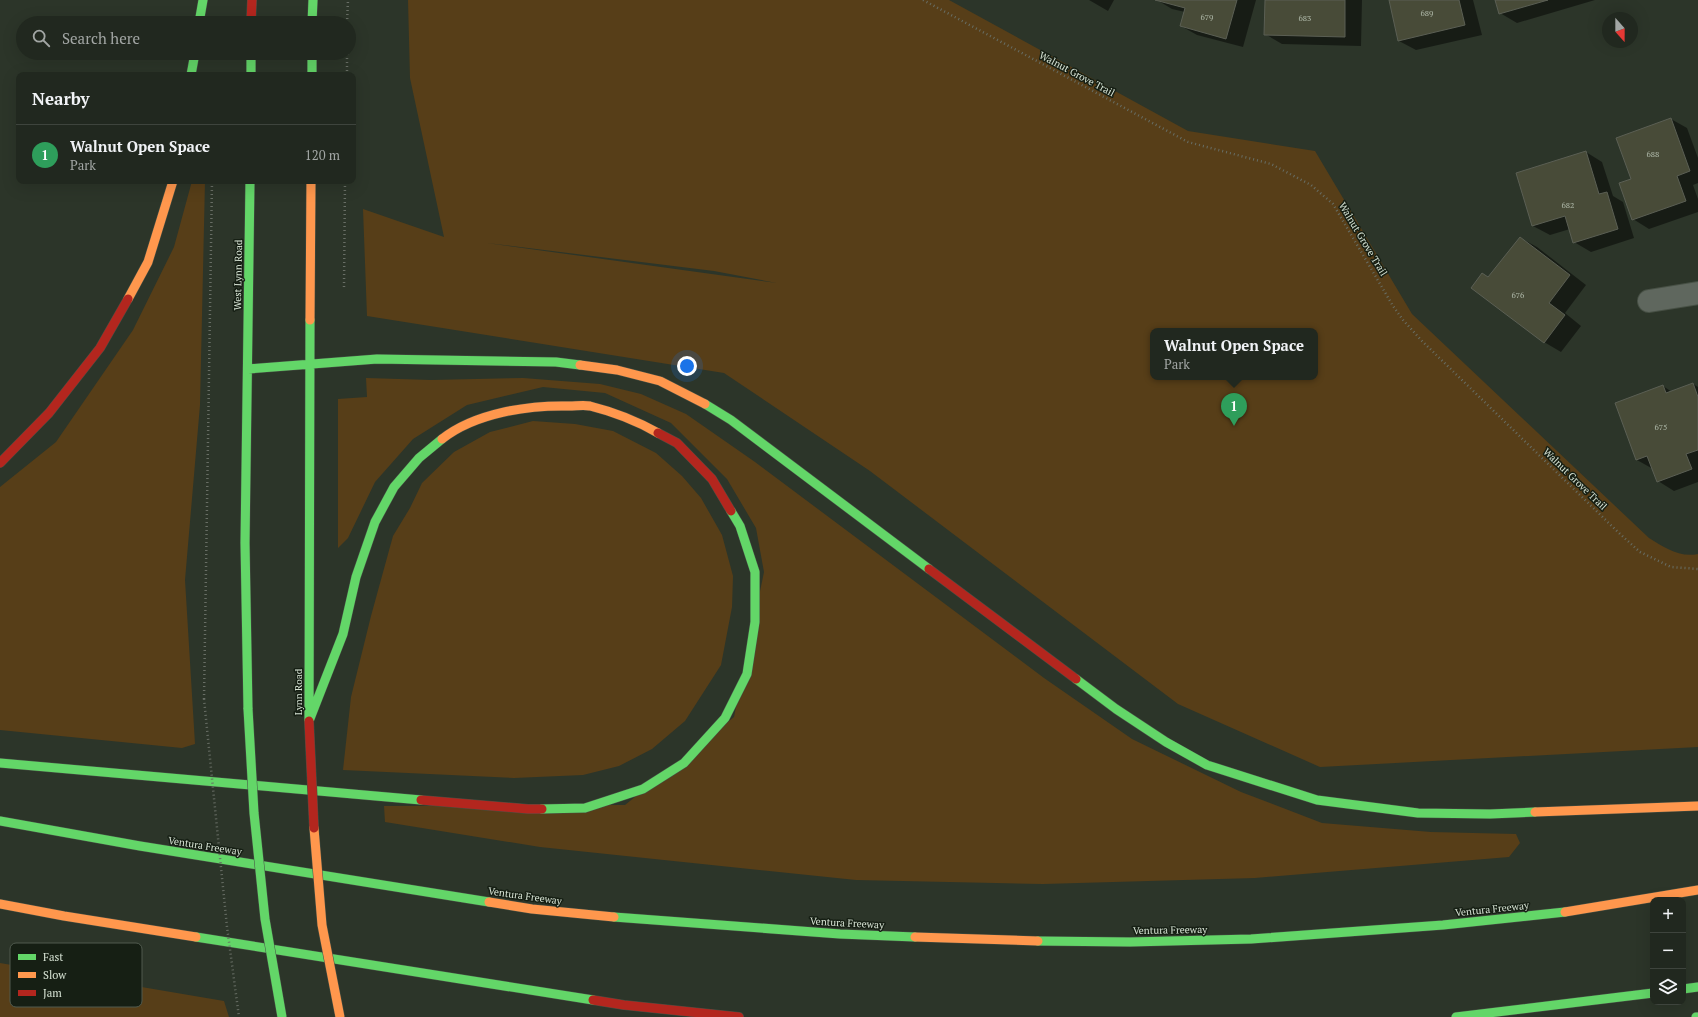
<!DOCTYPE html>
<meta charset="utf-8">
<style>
:root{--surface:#21281f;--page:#2d342c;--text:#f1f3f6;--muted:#a2a6a4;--line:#3e443d;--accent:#95b2f1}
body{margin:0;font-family:"PT Serif",serif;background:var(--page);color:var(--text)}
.controls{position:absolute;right:12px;bottom:12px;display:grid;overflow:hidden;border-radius:8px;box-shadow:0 4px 16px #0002}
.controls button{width:36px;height:36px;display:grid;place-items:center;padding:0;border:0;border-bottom:1px solid var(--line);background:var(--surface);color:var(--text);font:20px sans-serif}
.compass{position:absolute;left:1602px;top:12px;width:36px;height:36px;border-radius:50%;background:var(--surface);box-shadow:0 4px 16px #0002;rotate:159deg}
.you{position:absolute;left:687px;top:366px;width:14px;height:14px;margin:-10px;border:3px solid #fff;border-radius:50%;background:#1a73e8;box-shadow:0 0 0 6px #1a73e833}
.badge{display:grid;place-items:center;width:26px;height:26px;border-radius:50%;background:var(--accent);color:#fff;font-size:13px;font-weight:700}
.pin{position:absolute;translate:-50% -33px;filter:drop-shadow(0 1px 2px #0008)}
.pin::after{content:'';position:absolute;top:21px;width:14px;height:12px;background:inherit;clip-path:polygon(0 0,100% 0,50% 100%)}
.popup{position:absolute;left:1150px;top:328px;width:168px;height:52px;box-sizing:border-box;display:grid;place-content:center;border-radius:8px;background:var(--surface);filter:drop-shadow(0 1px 3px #0005);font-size:13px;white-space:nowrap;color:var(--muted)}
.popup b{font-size:15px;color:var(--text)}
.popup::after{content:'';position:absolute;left:50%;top:100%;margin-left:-8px;border:8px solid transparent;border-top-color:var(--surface)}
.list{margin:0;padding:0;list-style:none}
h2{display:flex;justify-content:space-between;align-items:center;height:52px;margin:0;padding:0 16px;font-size:17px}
h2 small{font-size:13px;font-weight:400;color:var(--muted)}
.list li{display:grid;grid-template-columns:26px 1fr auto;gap:12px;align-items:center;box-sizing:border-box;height:60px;padding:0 16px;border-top:1px solid var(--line)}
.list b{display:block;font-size:15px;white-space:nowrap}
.list p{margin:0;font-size:13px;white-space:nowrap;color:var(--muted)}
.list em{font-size:13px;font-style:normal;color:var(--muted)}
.icon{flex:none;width:22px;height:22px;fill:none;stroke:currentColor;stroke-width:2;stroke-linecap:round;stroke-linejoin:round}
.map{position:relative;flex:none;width:1698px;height:1017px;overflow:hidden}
.search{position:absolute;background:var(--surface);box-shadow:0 4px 16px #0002;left:16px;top:16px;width:340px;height:44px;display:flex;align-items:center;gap:10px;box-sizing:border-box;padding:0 14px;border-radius:22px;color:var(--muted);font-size:15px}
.panel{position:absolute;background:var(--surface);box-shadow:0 4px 16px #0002;left:16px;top:72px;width:340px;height:112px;border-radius:8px}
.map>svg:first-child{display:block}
.green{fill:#573e18;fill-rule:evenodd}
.shadow{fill:#0007}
.building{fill:#484b38;stroke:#5b5f54}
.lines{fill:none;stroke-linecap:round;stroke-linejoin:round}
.street-casing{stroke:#475045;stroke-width:24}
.fast-casing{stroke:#475045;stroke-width:10}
.slow-casing{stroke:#475045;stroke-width:10}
.jam-casing{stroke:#475045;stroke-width:10}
.path{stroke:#686e65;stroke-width:2.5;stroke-dasharray:1 3;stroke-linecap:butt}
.street{stroke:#5f675e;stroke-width:22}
.fast{stroke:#63d668;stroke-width:9}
.slow{stroke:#ff974d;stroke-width:9}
.jam{stroke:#b3261e;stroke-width:9}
.fast-bridge-casing{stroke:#475045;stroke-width:10;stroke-linecap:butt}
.slow-bridge-casing{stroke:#475045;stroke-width:10;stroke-linecap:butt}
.jam-bridge-casing{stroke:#475045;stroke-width:10;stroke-linecap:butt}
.path-bridge{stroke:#686e65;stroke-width:2.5;stroke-dasharray:1 3;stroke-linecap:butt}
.fast-bridge{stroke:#63d668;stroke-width:9}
.slow-bridge{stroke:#ff974d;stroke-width:9}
.jam-bridge{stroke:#b3261e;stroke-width:9}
.labels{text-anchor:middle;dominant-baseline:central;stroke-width:3;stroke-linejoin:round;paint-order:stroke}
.number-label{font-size:8px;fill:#b3bdad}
.street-label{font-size:10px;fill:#d7e3d4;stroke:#161f14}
.key{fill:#161f14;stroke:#505a4e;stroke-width:1}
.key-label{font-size:11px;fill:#d7e3d4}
</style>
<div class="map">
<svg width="1698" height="1017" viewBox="0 0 1698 1017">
<rect width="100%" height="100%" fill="#2c3529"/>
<!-- green -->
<path class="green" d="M408,0H949L1188,131L1315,151L1412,314L1649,538C1664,547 1679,558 1698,554V747L1320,767L1178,704L870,471L724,373L367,316L363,209L444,237L410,78ZM487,243L714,271L777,283ZM1153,331H1315V377H1153Z
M192,181H205L200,405L185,580L195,744L182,748L0,730V487L56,442L133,330L174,247Z
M366,378L431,380L523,378L600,384L641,394L686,414L755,462L1044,678L1132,739L1241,792L1322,823L1431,832L1516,834L1520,843L1509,857L1255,878L1043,884L856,880L540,847L385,822L384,806L625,805L734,717L764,572L756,528L727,479L671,423L605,393L543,387L467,405L413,439L375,482L348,538L338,548V399L367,397Z
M533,421L575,424L613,431L656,453L682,476L701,498L722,535L733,576L732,607L721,665L685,721L652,749L619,766L583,775L514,778L343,770L351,697L371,616L393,536L410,508L422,483L454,452L490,432Z
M0,963L224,1001L229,1017H0Z"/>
<!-- shadow -->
<path class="shadow" d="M1089,0H1114L1108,11Z
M1157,0H1256L1243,47L1197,35L1181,26L1185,12L1172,9Z
M1266,0H1362L1361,46L1282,44L1265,34Z
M1390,0H1473L1482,35L1416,50L1399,41Z
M1496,0H1595L1517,23L1500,13Z
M1671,119L1687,128L1698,158V183L1693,185L1698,199V212L1649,229L1633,219L1632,180Z
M1586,152L1602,162L1613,196L1623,202L1634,238L1591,252L1574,242L1570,229L1550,235L1533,226L1517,174Z
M1520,238L1537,247L1586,285L1565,313L1581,326L1561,352L1544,342L1489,278Z
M1693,384L1698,387V482L1674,491L1658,481L1653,469L1637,460L1663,386L1672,392Z"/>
<!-- building -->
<path class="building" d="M1155,0H1237L1226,39L1180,26L1185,8Z
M1265,0H1345V37L1264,35Z
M1389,0H1459L1465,25L1398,41Z
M1495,0H1548L1499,14Z
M1671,118L1690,171L1677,176L1686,201L1632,220L1619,183L1631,179L1616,138Z
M1586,151L1599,194L1607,192L1618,229L1573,243L1565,216L1532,226L1516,173Z
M1520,237L1570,275L1549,303L1565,315L1544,343L1471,288L1482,273L1488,277Z
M1693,383L1698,397V450L1686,454L1692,469L1657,482L1647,456L1636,460L1615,403L1663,385L1666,393Z"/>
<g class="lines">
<!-- street casing -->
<g class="street-casing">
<path id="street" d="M1649,301L1698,293"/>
</g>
<!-- fast casing -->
<g class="fast-casing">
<path id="fast" d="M199,23L203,0
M312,23L313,0
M251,53V75
M312,53V75
M191,75L195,53
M248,369L377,359L556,362L580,365
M705,404L731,420L929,569
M1076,679L1116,709L1166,742L1207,765L1317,800L1418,813L1490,814L1535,812
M248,709L245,543L250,181
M309,721L310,320
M309,721L343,634L356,577L375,522L394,487L419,458L442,439
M0,763L421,800
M542,809L585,808L643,789L684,763L725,718L747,674L755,622V572L740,526L731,511
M0,821L140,846L489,902
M614,917L840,934L915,937
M196,937L593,1000
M1038,941L1130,942L1251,939L1443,925L1565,912
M1683,989L1698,987
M1456,1017L1653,993
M1696,1017H1698"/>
</g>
<!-- slow casing -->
<g class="slow-casing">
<path id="slow" d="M128,299L148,262L173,181
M310,320L311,181
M580,365L617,370L660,381L705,404
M442,439C475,413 528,405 569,406C576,406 584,405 590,406C614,412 637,421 658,433
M1535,812L1698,806
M489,902L532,909L614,917
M0,904L64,916L196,937
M1565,912L1698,890
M915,937L1038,941"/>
</g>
<!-- jam casing -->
<g class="jam-casing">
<path id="jam" d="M251,23L252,0
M658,433L677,443L712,479L731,511
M0,463L49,413L100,348L128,299
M929,569L1076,679
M421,800L528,809H542
M593,1000L624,1005L739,1017"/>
</g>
<!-- path -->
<path class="path" d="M923,0L1188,142L1271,164L1311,185L1333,204L1393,306L1403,320L1422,341L1620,534L1640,552L1671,567L1698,569
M347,23L348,0
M347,75V53
M344,287L345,181
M204,699L212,181"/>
<!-- street -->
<use href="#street" class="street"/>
<!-- fast -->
<use href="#fast" class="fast"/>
<!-- slow -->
<use href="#slow" class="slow"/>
<!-- jam -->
<use href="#jam" class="jam"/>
<!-- fast-bridge casing -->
<g class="fast-bridge-casing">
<path id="fast-bridge" d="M248,709L254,813L265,919L282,1017"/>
</g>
<!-- slow-bridge casing -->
<g class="slow-bridge-casing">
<path id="slow-bridge" d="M314,828L322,925L340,1017"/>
</g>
<!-- jam-bridge casing -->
<g class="jam-bridge-casing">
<path id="jam-bridge" d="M309,721L314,828"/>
</g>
<!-- path-bridge -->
<path class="path-bridge" d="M204,699L227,927L239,1017"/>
<!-- fast-bridge -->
<use href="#fast-bridge" class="fast-bridge"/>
<!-- slow-bridge -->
<use href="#slow-bridge" class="slow-bridge"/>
<!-- jam-bridge -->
<use href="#jam-bridge" class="jam-bridge"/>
</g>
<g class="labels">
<!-- number labels -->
<g class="number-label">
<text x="1427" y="13">689</text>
<text x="1207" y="17">679</text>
<text x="1305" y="18">683</text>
<text x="1653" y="154">688</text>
<text x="1568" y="205">682</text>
<text x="1518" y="295">676</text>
<text x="1661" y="427">675</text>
</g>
<!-- street labels -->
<g class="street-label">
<text transform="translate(1077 74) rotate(28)">Walnut Grove Trail</text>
<text transform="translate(1363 239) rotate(59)">Walnut Grove Trail</text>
<text transform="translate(238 275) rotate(-89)">West Lynn Road</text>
<text transform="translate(1575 479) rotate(44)">Walnut Grove Trail</text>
<text transform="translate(298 692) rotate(-90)">Lynn Road</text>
<text transform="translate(205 846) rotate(9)">Ventura Freeway</text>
<text transform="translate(525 896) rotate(8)">Ventura Freeway</text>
<text transform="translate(1492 909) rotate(-6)">Ventura Freeway</text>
<text transform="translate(847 923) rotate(3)">Ventura Freeway</text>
<text transform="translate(1170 930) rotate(-1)">Ventura Freeway</text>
</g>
</g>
<!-- legend -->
<rect x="10" y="943" width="132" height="64" rx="6" class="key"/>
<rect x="18" y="954" width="18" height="6" fill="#63d668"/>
<rect x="18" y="972" width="18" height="6" fill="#ff974d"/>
<rect x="18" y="990" width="18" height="6" fill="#b3261e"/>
<g class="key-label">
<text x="43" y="961">Fast</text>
<text x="43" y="979">Slow</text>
<text x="43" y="997">Jam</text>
</g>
</svg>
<div class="controls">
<button>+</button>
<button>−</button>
<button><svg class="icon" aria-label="layers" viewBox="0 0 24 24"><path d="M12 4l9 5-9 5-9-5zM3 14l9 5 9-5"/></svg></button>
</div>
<svg class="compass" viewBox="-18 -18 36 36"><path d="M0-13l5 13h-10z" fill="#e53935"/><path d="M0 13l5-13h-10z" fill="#a2a6a4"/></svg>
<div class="you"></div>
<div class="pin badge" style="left:1234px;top:426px;background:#2e9e5b">1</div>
<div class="popup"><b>Walnut Open Space</b>Park</div>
<div class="search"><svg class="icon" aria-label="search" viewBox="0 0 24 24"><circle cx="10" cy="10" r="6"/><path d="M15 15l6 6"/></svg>Search here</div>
<section class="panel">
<h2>Nearby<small></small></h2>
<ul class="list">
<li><span class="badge" style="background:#2e9e5b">1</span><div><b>Walnut Open Space</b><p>Park</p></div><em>120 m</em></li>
</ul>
</section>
</div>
